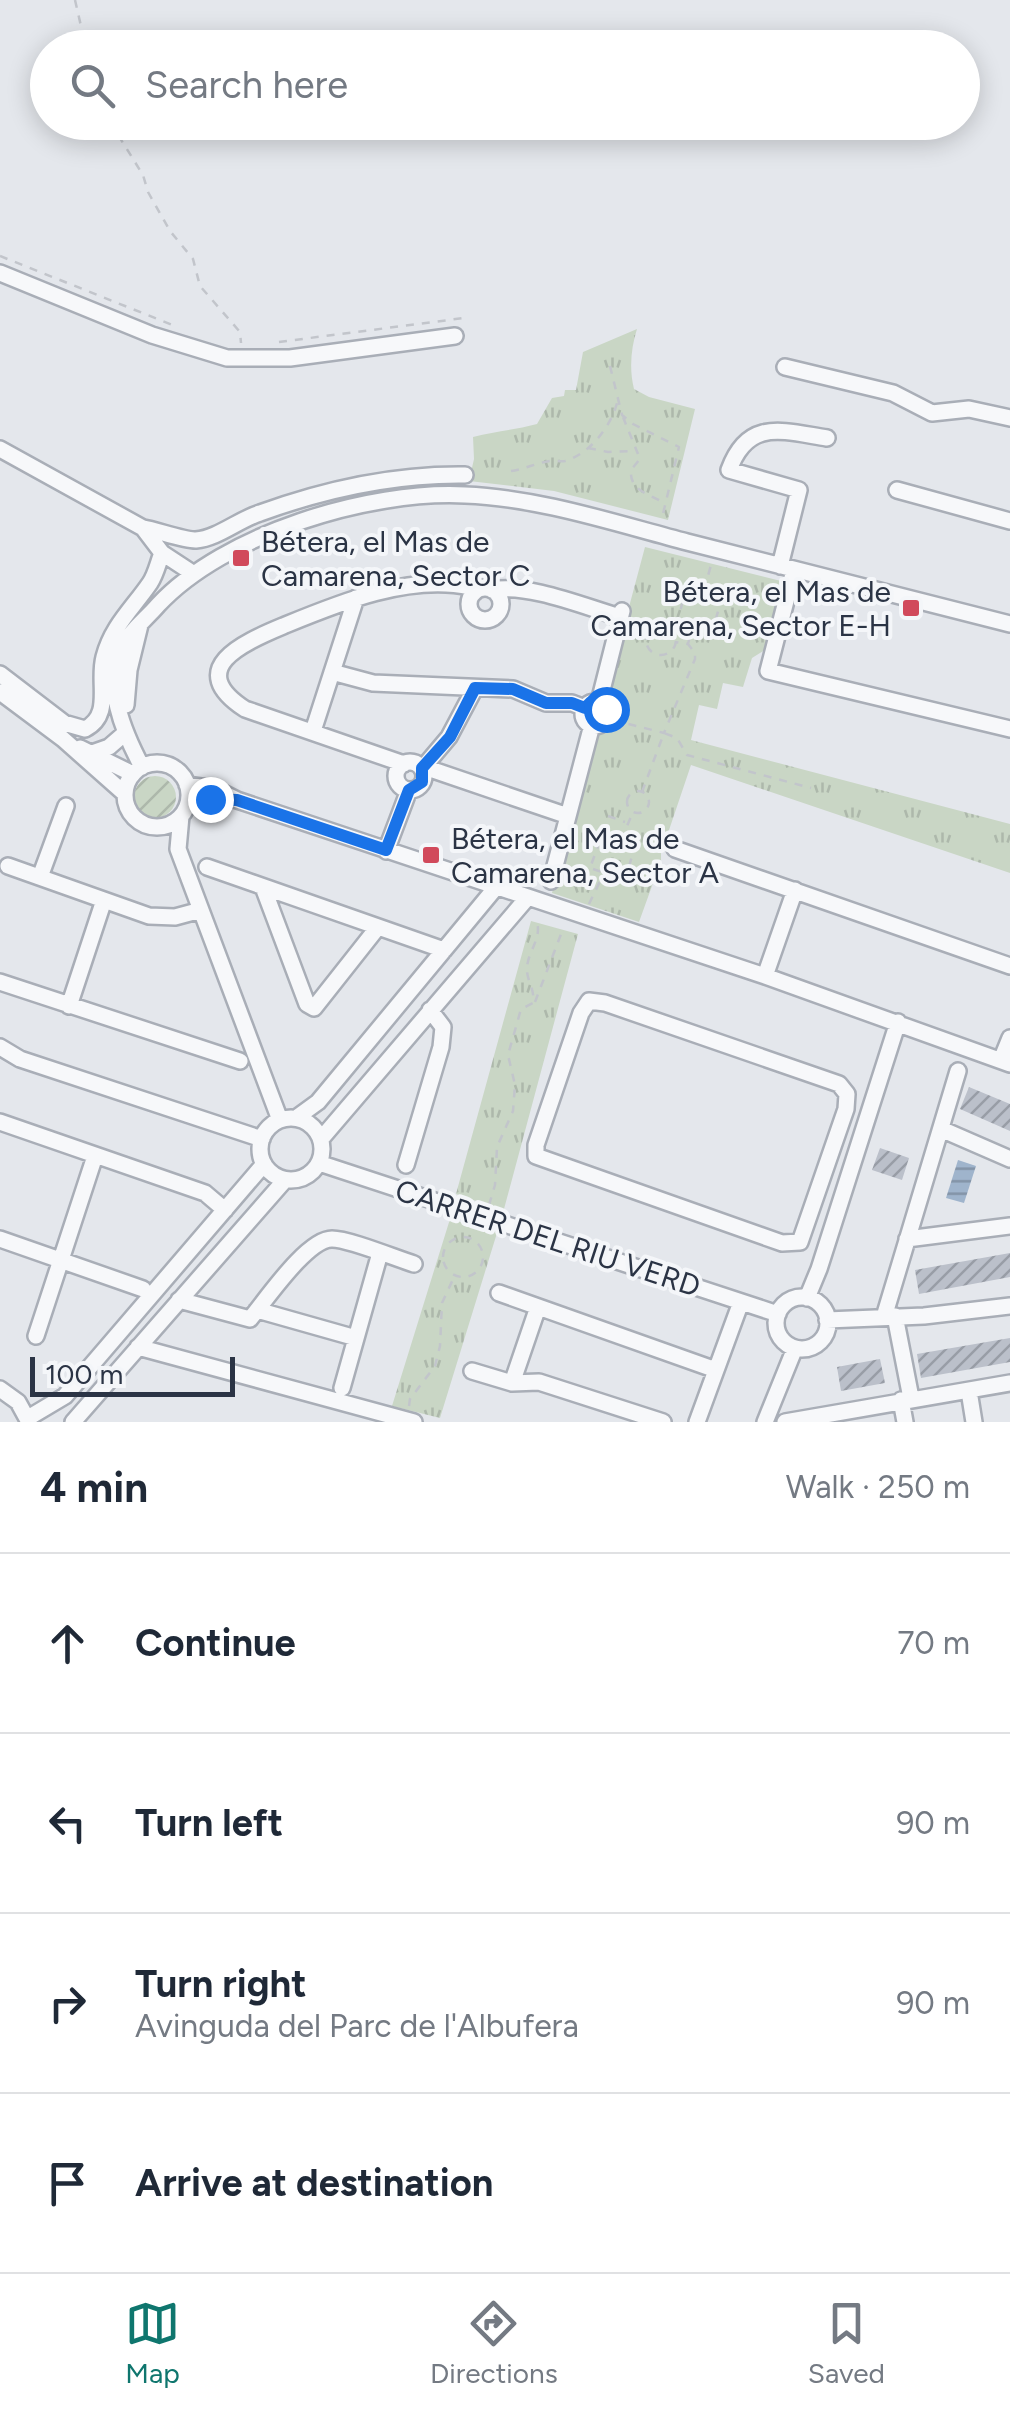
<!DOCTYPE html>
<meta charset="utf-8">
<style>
:root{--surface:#fff;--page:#f2f2f3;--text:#1f2937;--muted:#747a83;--line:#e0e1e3;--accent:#0f766e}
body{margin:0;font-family:Figtree,sans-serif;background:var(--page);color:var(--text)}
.scale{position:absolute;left:30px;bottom:25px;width:205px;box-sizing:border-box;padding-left:10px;border:5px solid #2b3445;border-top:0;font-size:28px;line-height:35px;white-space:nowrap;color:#2b3445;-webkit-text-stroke:8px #f4f6f9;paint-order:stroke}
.stop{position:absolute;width:30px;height:30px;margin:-22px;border:8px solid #1a73e8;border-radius:50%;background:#fff}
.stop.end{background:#1a73e8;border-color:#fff;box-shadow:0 2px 10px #0008}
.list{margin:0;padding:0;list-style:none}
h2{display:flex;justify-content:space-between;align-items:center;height:130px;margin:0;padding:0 40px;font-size:42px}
h2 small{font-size:32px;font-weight:400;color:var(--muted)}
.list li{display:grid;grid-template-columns:65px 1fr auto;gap:30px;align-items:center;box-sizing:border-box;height:180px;padding:0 40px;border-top:2px solid var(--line)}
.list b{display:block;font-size:38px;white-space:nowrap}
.list p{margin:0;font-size:32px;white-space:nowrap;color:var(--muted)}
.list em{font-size:32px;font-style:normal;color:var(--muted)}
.icon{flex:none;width:55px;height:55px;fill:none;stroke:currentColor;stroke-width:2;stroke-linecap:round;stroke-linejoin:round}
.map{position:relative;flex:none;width:1010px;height:1422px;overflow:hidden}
.search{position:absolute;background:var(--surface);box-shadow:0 5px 25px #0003;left:30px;right:30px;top:30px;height:110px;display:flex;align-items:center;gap:25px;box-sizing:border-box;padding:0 35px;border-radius:55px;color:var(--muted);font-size:38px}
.sheet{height:850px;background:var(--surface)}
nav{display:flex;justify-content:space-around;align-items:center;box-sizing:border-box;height:140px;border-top:2px solid var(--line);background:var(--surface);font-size:28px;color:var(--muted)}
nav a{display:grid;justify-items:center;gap:5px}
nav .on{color:var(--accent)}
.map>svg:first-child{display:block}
.park{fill:url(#park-tufts)}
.garden{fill:url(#garden-furrows)}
.water{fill:url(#water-rules)}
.building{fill:url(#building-hatch)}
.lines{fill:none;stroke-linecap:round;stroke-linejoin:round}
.minor-casing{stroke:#a9aeb7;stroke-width:20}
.path{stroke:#c2c5cb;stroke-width:2.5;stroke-dasharray:8 8;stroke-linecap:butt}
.minor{stroke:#f7f8fa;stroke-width:15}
.route{stroke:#1a73e8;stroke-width:12}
.poi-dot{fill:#d1495b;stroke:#f4f6f9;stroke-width:4}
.labels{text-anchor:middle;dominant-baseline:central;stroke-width:8;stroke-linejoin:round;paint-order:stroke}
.poi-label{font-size:30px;fill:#2b3445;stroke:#f4f6f9;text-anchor:start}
.street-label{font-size:30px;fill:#2b3445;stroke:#f4f6f9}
</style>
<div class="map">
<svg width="1010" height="1422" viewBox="0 0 1010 1422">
<defs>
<pattern id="park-tufts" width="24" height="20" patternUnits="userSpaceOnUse" patternTransform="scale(2.5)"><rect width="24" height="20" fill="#c9d6c5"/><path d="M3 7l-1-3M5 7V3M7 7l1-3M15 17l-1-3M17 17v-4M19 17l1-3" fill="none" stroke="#adb8ab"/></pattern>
<pattern id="garden-furrows" width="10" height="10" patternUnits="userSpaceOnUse" patternTransform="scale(2.5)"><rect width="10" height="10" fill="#c9d6c5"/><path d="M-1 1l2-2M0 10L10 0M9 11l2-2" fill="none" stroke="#adb8ab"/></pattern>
<pattern id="water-rules" width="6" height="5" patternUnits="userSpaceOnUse" patternTransform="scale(2.5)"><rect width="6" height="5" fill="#9fb4cc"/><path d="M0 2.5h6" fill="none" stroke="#8293a7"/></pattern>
<pattern id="building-hatch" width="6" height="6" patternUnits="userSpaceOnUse" patternTransform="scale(2.5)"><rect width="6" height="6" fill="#bbc0ca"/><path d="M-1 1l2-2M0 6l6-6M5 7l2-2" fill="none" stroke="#989da6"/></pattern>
</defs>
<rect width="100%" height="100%" fill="#e4e7ec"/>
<!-- park -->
<path class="park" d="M637,329C631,348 629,369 634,389L649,397L695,409L668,520L554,491L469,481L474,459L473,437C495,431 515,430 537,424L552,398L564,396L565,390H576L583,352Z
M645,547L781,581L765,650L752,658L743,687L723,683L717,709L699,705L691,740L1010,824V873L691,765L667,836L661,842V861L639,922L552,893L592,737C613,730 620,715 605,697Z
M531,921L578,934L504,1209H499L456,1194Z
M450,1219L497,1233L440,1418L392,1406Z"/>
<!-- garden -->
<path class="garden" d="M134 797a21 21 0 1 1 42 0a21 21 0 1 1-42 0Z"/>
<!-- water -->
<path class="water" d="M958,1160L976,1166L964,1203L946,1198Z"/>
<!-- building -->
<path class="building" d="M969,1087L1010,1104V1131L960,1109Z
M880,1148L909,1158L902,1180L872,1170Z
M1010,1253V1277L919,1294L915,1270Z
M1010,1338V1362L921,1378L917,1354Z
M880,1359L885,1383L841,1391L837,1367Z"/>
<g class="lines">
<!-- minor casing -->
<g class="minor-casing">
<path id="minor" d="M0,273L152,335L227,358H290L455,336
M785,367L893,393L932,413L969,409L1010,418
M0,449L143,528L162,553L194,574
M897,490L1010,521
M143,528C156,530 186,541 196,540C218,538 238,520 260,513C326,489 394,474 465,475
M780,566L799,490L729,470C748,418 782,431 827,438
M794,570L768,671L1010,729
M469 604a16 16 0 1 1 32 0a16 16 0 1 1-32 0Z
M492,590C528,583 585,607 620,617
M332,672L373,683L513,689L546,703H572L585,708
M0,674L64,723L85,729C113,715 97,683 104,657C112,626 133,608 150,583C156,574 158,563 162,553
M0,692L63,739L125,794
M599,702L622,611
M583 714a12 12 0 1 1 24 0a12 12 0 1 1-24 0Z
M126,705L129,670L140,625
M313,731L356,598
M80,748L133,774
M92,753L109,747L124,734
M396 776a14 14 0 1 1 28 0a14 14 0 1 1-28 0Z
M125 795a32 32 0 1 1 64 0a32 32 0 1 1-64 0Z
M404,764L245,709C184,669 242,643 283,626C339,603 408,574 470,587L474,593
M142,767C124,733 102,683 123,645C131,630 147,618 158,605C224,534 369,490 465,495C540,498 614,523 687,542C794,570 902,597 1010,624
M422,769L449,737L475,688
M424,773L430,769L568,816
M187,785L215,789L237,800L765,976L1010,1064
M187,806L210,799H233
M181,816L178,849L280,1120
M675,849L1010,966
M386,851L409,790
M8,866L149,916L175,917L201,910
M207,867L444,950
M40,877L66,806
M551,881L592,725
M263,887L307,1004L314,1008L378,927
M765,976L795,890
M0,982L240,1061
M589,1001L605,1003L839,1084L847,1094L846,1109L800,1242L782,1243L536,1156V1145L581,1013Z
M69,1006L104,900
M0,1047L20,1059L262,1139
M1001,1060L1010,1038
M260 1149a31 31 0 1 1 62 0a31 31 0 1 1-62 0Z
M296,1118L318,1102L497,886
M0,1122L205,1193L225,1210
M941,1129L1010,1159
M321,1139L528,897
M319,1163L778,1314
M406,1165L441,1047L443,1027L430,1010
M0,1239L143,1289
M907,1239L1010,1226
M499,1293L716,1370
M776 1323a26 26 0 1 1 52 0a26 26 0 1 1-52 0Z
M807,1298L819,1269L898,1022
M179,1300L250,1319C266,1300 307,1239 332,1239C349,1239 395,1258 414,1264
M257,1310L356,1338
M895,1316L911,1398
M884,1317L958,1071
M827,1320L924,1316L1010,1306
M36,1336L95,1156
M138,1347L414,1422
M472,1371L512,1383L539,1382L663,1422
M512,1383L538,1307
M342,1388L380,1253
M0,1389L18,1402L29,1422
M969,1391L974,1422
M901,1400L905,1422
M28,1418L65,1396L264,1164
M73,1422L285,1180
M697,1422L741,1302
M765,1422L795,1348
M785,1422L1010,1383"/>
</g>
<!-- path -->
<path class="path" d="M75,0L86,48
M110,122L143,175L148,192L170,231L193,259L200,286L240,332L241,343
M0,256L175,326
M279,342L464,318
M610,366L622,415L633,424L679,447L662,518
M623,417L640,459L631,470C629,491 650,494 664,503
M588,448L608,452L635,451
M511,471C525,469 536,463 550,461C554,460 561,462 565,461C590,454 611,426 617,403
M704,590L711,565
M646 640a15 15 0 1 1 30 0a15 15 0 1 1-30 0Z
M688,644L693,624L678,621L686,586L723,594L713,629L693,624
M613,720L664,733L695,659V653L688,644L675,642
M627 802a11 11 0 1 1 22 0a11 11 0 1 1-22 0Z
M642,792L664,733L677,738L687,755L811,788
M608,816L625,822
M602,835L635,846L625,880L590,868Z
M621,840L633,812
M589,904L603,875
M535,1002L563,929
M489,1205L495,1185L497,1147L513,1111L515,1085L508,1055L521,1009L533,1003C535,990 528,983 527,971C526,953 542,940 537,922
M443 1257a20 20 0 1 1 40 0a20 20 0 1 1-40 0Z
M409,1406L410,1399L435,1366L440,1346L442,1303L455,1275"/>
<!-- minor -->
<use href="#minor" class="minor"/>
</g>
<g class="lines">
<!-- route -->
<path class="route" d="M210,799L237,800L386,850L409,790L422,782V768L450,737L475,688L513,689L546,703H572L585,708L591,702H599L606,709"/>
</g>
<!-- markers -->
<g class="poi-dot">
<rect x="231" y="548" width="20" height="20" rx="5"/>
<rect x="901" y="598" width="20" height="20" rx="5"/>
<rect x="421" y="845" width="20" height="20" rx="5"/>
</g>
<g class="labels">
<!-- poi labels -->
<g class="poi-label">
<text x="261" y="541">Bétera, el Mas de<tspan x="261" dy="34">Camarena, Sector C</tspan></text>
<text x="891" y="591" text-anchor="end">Bétera, el Mas de<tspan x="891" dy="34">Camarena, Sector E-H</tspan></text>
<text x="451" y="838">Bétera, el Mas de<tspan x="451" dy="34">Camarena, Sector A</tspan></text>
</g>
<!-- street labels -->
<g class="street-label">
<text transform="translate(548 1238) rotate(18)">CARRER DEL RIU VERD</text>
</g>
</g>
</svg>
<div class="scale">100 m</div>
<div class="stop" style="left:606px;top:709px"></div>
<div class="stop end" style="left:210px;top:799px"></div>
<div class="search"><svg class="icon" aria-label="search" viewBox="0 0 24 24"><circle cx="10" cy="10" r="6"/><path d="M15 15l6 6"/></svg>Search here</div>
</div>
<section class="sheet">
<h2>4 min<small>Walk · 250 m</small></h2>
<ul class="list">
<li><svg class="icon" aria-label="ahead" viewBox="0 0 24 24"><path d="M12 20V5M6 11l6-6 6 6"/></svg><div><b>Continue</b></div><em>70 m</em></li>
<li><svg class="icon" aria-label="left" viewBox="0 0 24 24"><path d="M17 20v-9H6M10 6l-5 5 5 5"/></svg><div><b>Turn left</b></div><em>90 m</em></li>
<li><svg class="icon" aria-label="right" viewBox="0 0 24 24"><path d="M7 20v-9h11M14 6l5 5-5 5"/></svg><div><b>Turn right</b><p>Avinguda del Parc de l'Albufera</p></div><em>90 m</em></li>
<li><svg class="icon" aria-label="arrive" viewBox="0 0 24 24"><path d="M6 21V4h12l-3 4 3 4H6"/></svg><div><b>Arrive at destination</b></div></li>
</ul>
</section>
<nav>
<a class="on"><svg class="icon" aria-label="map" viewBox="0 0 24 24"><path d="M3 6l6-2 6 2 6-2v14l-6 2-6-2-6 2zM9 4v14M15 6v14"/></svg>Map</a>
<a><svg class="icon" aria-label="directions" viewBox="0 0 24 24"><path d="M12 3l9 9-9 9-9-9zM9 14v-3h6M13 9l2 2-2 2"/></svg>Directions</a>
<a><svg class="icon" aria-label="saved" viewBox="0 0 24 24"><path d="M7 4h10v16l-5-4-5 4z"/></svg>Saved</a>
</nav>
